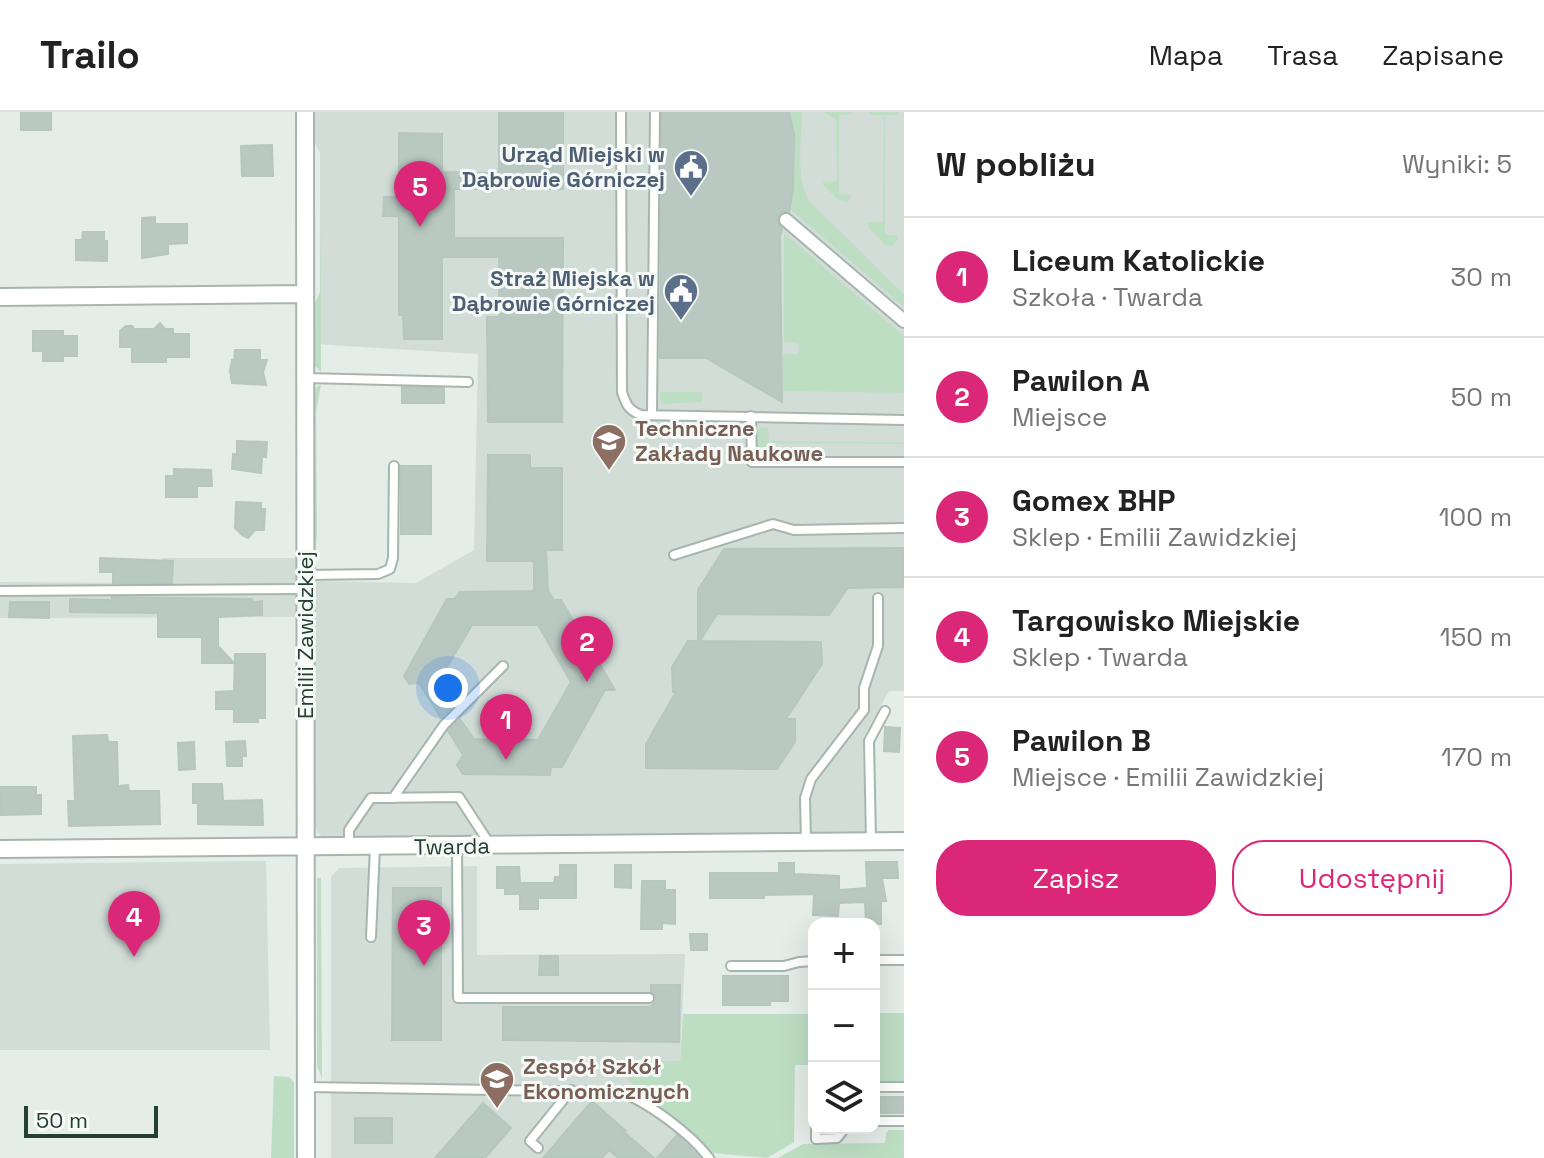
<!DOCTYPE html>
<html lang="pl">
<meta charset="utf-8">
<style>
:root{--surface:#fff;--page:#f2f2f2;--text:#222;--muted:#767676;--line:#e0e0e0;--accent:#db2777}
body{margin:0;font-family:"Space Grotesk",sans-serif;background:var(--page);color:var(--text)}
.controls{position:absolute;right:24px;bottom:24px;display:grid;overflow:hidden;border-radius:16px;box-shadow:0 8px 32px #0002}
.controls button{width:72px;height:72px;display:grid;place-items:center;padding:0;border:0;border-bottom:2px solid var(--line);background:var(--surface);color:var(--text);font:40px sans-serif}
.scale{position:absolute;left:24px;bottom:20px;width:134px;box-sizing:border-box;padding-left:8px;border:4px solid #243f35;border-top:0;font-size:22px;line-height:28px;white-space:nowrap;color:#243f35;-webkit-text-stroke:6px #f5faf7;paint-order:stroke}
.you{position:absolute;left:448px;top:576px;width:28px;height:28px;margin:-20px;border:6px solid #fff;border-radius:50%;background:#1a73e8;box-shadow:0 0 0 12px #1a73e833}
.badge{display:grid;place-items:center;width:52px;height:52px;border-radius:50%;background:var(--accent);color:#fff;font-size:26px;font-weight:700}
.pin{position:absolute;translate:-50% -66px;filter:drop-shadow(0 2px 4px #0008)}
.pin::after{content:'';position:absolute;top:42px;width:28px;height:24px;background:inherit;clip-path:polygon(0 0,100% 0,50% 100%)}
.list{margin:0;padding:0;list-style:none}
h2{display:flex;justify-content:space-between;align-items:center;height:104px;margin:0;padding:0 32px;font-size:34px}
h2 small{font-size:26px;font-weight:400;color:var(--muted)}
.list li{display:grid;grid-template-columns:52px 1fr auto;gap:24px;align-items:center;box-sizing:border-box;height:120px;padding:0 32px;border-top:2px solid var(--line)}
.list b{display:block;font-size:30px;white-space:nowrap}
.list p{margin:0;font-size:26px;white-space:nowrap;color:var(--muted)}
.list em{font-size:26px;font-style:normal;color:var(--muted)}
.actions{display:flex;gap:16px;padding:24px 32px}
.actions a{flex:1;padding:18px 0;border:2px solid var(--accent);border-radius:32px;text-align:center;font-size:28px;color:var(--accent)}
.actions .main{background:var(--accent);color:#fff}
.icon{flex:none;width:44px;height:44px;fill:none;stroke:currentColor;stroke-width:2;stroke-linecap:round;stroke-linejoin:round}
.map{position:relative;flex:none;width:904px;height:1046px;overflow:hidden}
header{display:flex;align-items:center;gap:48px;box-sizing:border-box;height:112px;padding:0 40px;background:var(--surface);border-bottom:2px solid var(--line)}
header strong{font-size:38px}
nav{display:flex;gap:44px;margin-inline-start:auto;font-size:28px}
main{display:flex}
aside{flex:1;background:var(--surface)}
.map>svg:first-child{display:block}
.built{fill:#d2ddd7}
.green{fill:#bedec4}
.building{fill:#b9c8c1;stroke:#b6c7bf;stroke-width:2}
.lines{fill:none;stroke-linecap:round;stroke-linejoin:round}
.service-casing{stroke:#a7b5af;stroke-width:12}
.pedestrian-casing{stroke:#a7b5af;stroke-width:16}
.minor-casing{stroke:#a7b5af;stroke-width:20}
.service{stroke:#fff;stroke-width:8}
.pedestrian{stroke:#fff;stroke-width:12}
.minor{stroke:#fff;stroke-width:16}
.labels{text-anchor:middle;dominant-baseline:central;stroke-width:6;stroke-linejoin:round;paint-order:stroke}
.service-label{font-size:22px;font-weight:bold;fill:#4e5e75;stroke:#f5faf7;text-anchor:end}
.education-label{font-size:22px;font-weight:bold;fill:#785e54;stroke:#f5faf7;text-anchor:start}
.street-label{font-size:22px;fill:#243f35;stroke:#f5faf7}
</style>
<header>
<strong>Trailo</strong>
<nav><a>Mapa</a><a>Trasa</a><a>Zapisane</a></nav>
</header>
<main>
<div class="map">
<svg width="904" height="1046" viewBox="0 0 904 1046">
<rect width="100%" height="100%" fill="#e4ede8"/>
<!-- built -->
<path class="built" d="M314,0H904V579H889L863,627L865,721L511,722L338,727L322,725L317,719L314,709V469L416,471L474,438L478,242L313,232V196L320,180V41L314,29Z
M162,446H297V505L0,506V470L161,471Z
M266,749L270,938H0V752Z
M477,754V843L685,842L680,949L606,948L718,1046H331V765L339,756Z"/>
<!-- green -->
<path class="green" d="M789,0H802C802,27 795,64 809,89L904,182V195L790,97C796,64 796,33 789,0Z
M824,0H852L853,2L839,3V82L852,83L847,90L838,88L823,73V70L837,69L836,8Z
M869,0H898V3H885V123H897V129L892,134L885,133L868,115V110H883L884,3H869Z
M321,104V260L313,252V196L320,180Z
M784,121L904,224V281L783,279V242H798L799,232L784,230Z
M321,273L316,300L317,421L314,457V280L317,274Z
M660,280H702V290L663,292L660,288Z
M768,315L769,329L904,330V332L768,331L760,344C755,337 754,323 760,316Z
M317,766H321L322,966L317,954Z
M874,901H904V972L874,973Z
M683,902H814V953H795L794,1030L767,1046L712,1041L605,948L680,949Z
M274,964L289,965L294,970V1046H271Z
M889,1018H904V1046H778L803,1032L885,1031L886,1021Z"/>
<!-- building -->
<path class="building" d="M21,0H51V18H21Z
M499,0H563V77H454V126H563L562,310H488L487,205H499V145H442V227H404L403,203H399V104H383L384,85H399V21L442,22V60L499,61Z
M662,0H789L794,22L793,78L789,100H782L777,107L782,117L780,124L782,290L706,246H660Z
M272,33L273,64H242L241,34Z
M155,105V112H187V131L168,132V142L142,146V106Z
M83,120H104V129H107V149L76,148V128H82Z
M160,211L165,217H173V222H189V245H166V250H132V235H120V219L126,214H132L134,217H154Z
M33,219H63V224H77V244H63V249H43V239H33Z
M235,238H260V248H267L263,260L266,273L232,271L230,259L232,248H234Z
M402,275L444,276V291H402Z
M237,329L267,330L266,345H262L261,361L232,357L233,342H237Z
M488,343H530V356H562V438H546L548,479L554,488H561L615,578H605L562,655H551L550,663L463,662L457,653L463,643L448,619L460,607L474,627L538,628L571,570L538,513H472L438,570L453,594L441,606L419,571L409,572L404,564L447,487H455L460,480L534,479V449H487Z
M401,354H431V422H401Z
M174,357L211,358L212,374H197V385H166V364H174Z
M236,390L261,391V397H265L264,418H255L248,426L242,423L235,416Z
M904,436V475L848,476L829,503L717,502L700,529L821,530L822,552L786,607H795V630L777,657L646,656V632L676,580H673L672,555L688,529H698V478L724,437Z
M100,446L173,449L172,471H113V460H100Z
M112,485L252,487L253,490L262,489V503L218,505V534L234,551H202V525H158V501L70,500V487L112,488Z
M10,490H49V506L9,505Z
M235,542H265V606H258V610H234V597H216V580L234,579Z
M885,615L900,616L899,640L884,639Z
M107,623L108,630H117L118,674L128,673L129,679H159L160,712L69,714L68,689H75L73,624Z
M245,629L246,644H242V654H227L226,630Z
M194,630L195,657L179,658L178,631Z
M193,672H222L223,689L262,688L263,713L198,712V691H193Z
M0,675H36V683H41V702L0,703Z
M866,750H897L898,766H882L886,789H881V812H866L865,790L839,791L838,804L813,803L814,782L764,783V786H710V761H779V751H794V762L839,764V778L867,776Z
M560,753H576V786H538V797H520V782H505V776H497V755H519L520,771H554L555,765H560Z
M615,753H631V776L615,775Z
M642,769H665V778H675V812L662,811V817H641Z
M393,776H441V928H392Z
M690,822H707V838H691Z
M540,844H558V863H539Z
M723,864H788V889H770V893H723Z
M651,873H680L679,930L503,928V895H651L656,887L651,880Z
M881,985H904V1001H881Z
M592,989L626,1019L624,1020L654,1046H618L609,1038L602,1046H543Z
M483,991L511,1016L485,1046H435Z
M355,1006H392V1031H355Z
M677,1023L700,1046H657Z"/>
<g class="lines">
<!-- service casing -->
<g class="service-casing">
<path id="service" d="M621,0L622,280C626,292 628,298 641,303L904,308
M306,266L468,270
M652,303L655,0
M751,304L752,350H904
M674,443L773,412L794,418L904,416
M306,463L378,462L390,457L393,446L394,354
M0,479L305,477
M393,686L444,613L503,554
M806,730L805,686L811,667L864,598V576L878,534V486
M871,730L869,629L885,599
M349,734V718L371,686L459,685L489,731
M457,734L458,886H649
M371,825L375,735
M874,848H904
M731,854H784L799,850L814,849
M306,975L619,980C647,989 691,1022 709,1046
M874,975H904
M874,1009H904
M816,1016V1027L837,1026L845,1016
M538,1036L530,1029L571,978"/>
</g>
<!-- pedestrian casing -->
<g class="pedestrian-casing">
<path id="pedestrian" d="M786,108L904,209"/>
</g>
<!-- minor casing -->
<g class="minor-casing">
<path id="minor" d="M305,0L306,1046
M0,185L305,182
M0,737L904,729"/>
</g>
<!-- service -->
<use href="#service" class="service"/>
<!-- pedestrian -->
<use href="#pedestrian" class="pedestrian"/>
<!-- minor -->
<use href="#minor" class="minor"/>
</g>
<!-- icons -->
<defs>
<g id="civic-pin" transform="scale(1.8)"><path d="M0 17L-7.5 6A9.5 9.5 0 1 1 7.5 6Z" fill="#5c6f8a" stroke="#f5faf7"/><path d="M-.6-6.5H3V-4.5H.6V-3L4-1V1h2V6H-6V1h2V-1L-.6-3ZM-1.2 2.5V6h2.4V2.5Z" fill="#fff"/></g>
<g id="school-pin" transform="scale(1.8)"><path d="M0 17L-7.5 6A9.5 9.5 0 1 1 7.5 6Z" fill="#8d6e63" stroke="#f5faf7"/><path d="M0-5L7-2L0 1L-7-2ZM-4 1L0 2.5L4 1V4Q0 6-4 4Z" fill="#fff"/></g>
</defs>
<g fill-rule="evenodd">
<use href="#civic-pin" x="691" y="55"/>
<use href="#civic-pin" x="681" y="179"/>
<use href="#school-pin" x="609" y="329"/>
<use href="#school-pin" x="497" y="967"/>
</g>
<g class="labels">
<!-- service labels -->
<g class="service-label">
<text x="665" y="42">Urząd Miejski w<tspan x="665" dy="25">Dąbrowie Górniczej</tspan></text>
<text x="655" y="166">Straż Miejska w<tspan x="655" dy="25">Dąbrowie Górniczej</tspan></text>
</g>
<!-- education labels -->
<g class="education-label">
<text x="635" y="316">Techniczne<tspan x="635" dy="25">Zakłady Naukowe</tspan></text>
<text x="523" y="954">Zespół Szkół<tspan x="523" dy="25">Ekonomicznych</tspan></text>
</g>
<!-- street labels -->
<g class="street-label">
<text transform="translate(305 523) rotate(-90)">Emilii Zawidzkiej</text>
<text transform="translate(452 734) rotate(-1)">Twarda</text>
</g>
</g>
</svg>
<div class="controls">
<button>+</button>
<button>−</button>
<button><svg class="icon" aria-label="layers" viewBox="0 0 24 24"><path d="M12 4l9 5-9 5-9-5zM3 14l9 5 9-5"/></svg></button>
</div>
<div class="scale">50 m</div>
<div class="you"></div>
<div class="pin badge" style="left:506px;top:648px">1</div>
<div class="pin badge" style="left:587px;top:570px">2</div>
<div class="pin badge" style="left:424px;top:854px">3</div>
<div class="pin badge" style="left:134px;top:845px">4</div>
<div class="pin badge" style="left:420px;top:115px">5</div>
</div>
<aside>
<h2>W pobliżu<small>Wyniki: 5</small></h2>
<ul class="list">
<li><span class="badge">1</span><div><b>Liceum Katolickie</b><p>Szkoła · Twarda</p></div><em>30 m</em></li>
<li><span class="badge">2</span><div><b>Pawilon A</b><p>Miejsce</p></div><em>50 m</em></li>
<li><span class="badge">3</span><div><b>Gomex BHP</b><p>Sklep · Emilii Zawidzkiej</p></div><em>100 m</em></li>
<li><span class="badge">4</span><div><b>Targowisko Miejskie</b><p>Sklep · Twarda</p></div><em>150 m</em></li>
<li><span class="badge">5</span><div><b>Pawilon B</b><p>Miejsce · Emilii Zawidzkiej</p></div><em>170 m</em></li>
</ul>
<div class="actions"><a class="main">Zapisz</a><a>Udostępnij</a></div>
</aside>
</main>
